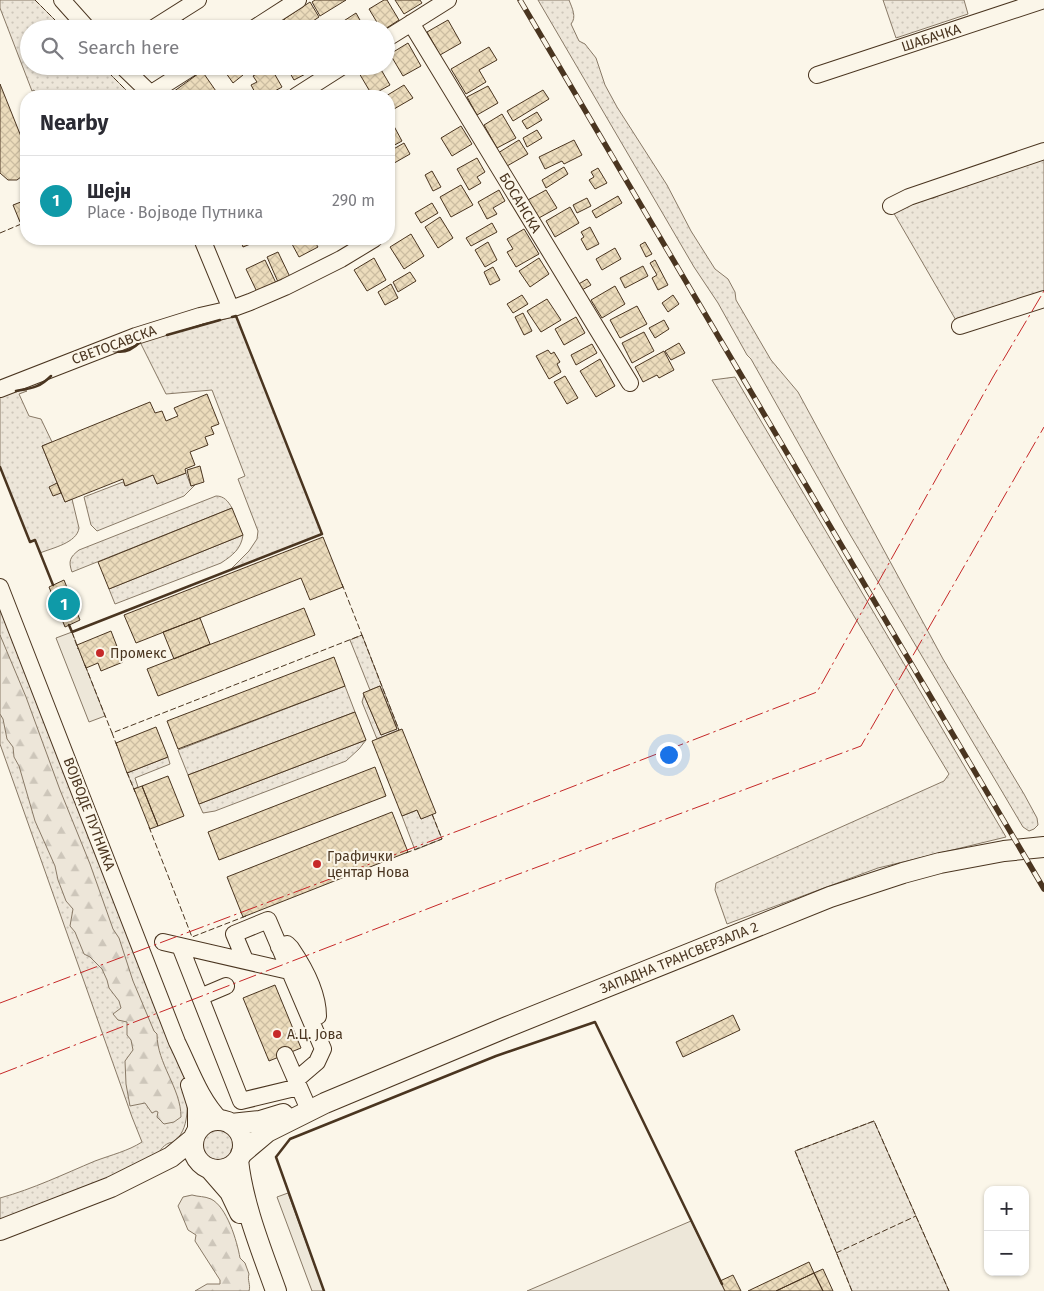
<!DOCTYPE html>
<meta charset="utf-8">
<style>
:root{--surface:#fff;--page:#f2f2f3;--text:#2b2b33;--muted:#7c7c81;--line:#e1e1e2;--accent:#c62828}
body{margin:0;font-family:"Fira Sans",sans-serif;background:var(--page);color:var(--text)}
.controls{position:absolute;right:15px;bottom:15px;display:grid;overflow:hidden;border-radius:10px;box-shadow:0 1px 4px #0004}
.controls button{width:45px;height:45px;display:grid;place-items:center;padding:0;border:0;border-bottom:1px solid var(--line);background:var(--surface);color:var(--text);font:25px sans-serif}
.you{position:absolute;left:668px;top:754px;width:18px;height:18px;margin:-12px;border:4px solid #fff;border-radius:50%;background:#1a73e8;box-shadow:0 0 0 8px #1a73e833}
.badge{display:grid;place-items:center;width:32px;height:32px;border-radius:50%;background:var(--accent);color:#fff;font-size:16px;font-weight:700}
.pin{position:absolute;translate:-50% -50%;border:2px solid #fff;box-shadow:0 1px 5px #0006}
.list{margin:0;padding:0;list-style:none}
h2{display:flex;justify-content:space-between;align-items:center;height:65px;margin:0;padding:0 20px;font-size:21px}
h2 small{font-size:16px;font-weight:400;color:var(--muted)}
.list li{display:grid;grid-template-columns:32px 1fr auto;gap:15px;align-items:center;box-sizing:border-box;height:90px;padding:0 20px;border-top:1px solid var(--line)}
.list b{display:block;font-size:19px;white-space:nowrap}
.list p{margin:0;font-size:16px;white-space:nowrap;color:var(--muted)}
.list em{font-size:16px;font-style:normal;color:var(--muted)}
.icon{flex:none;width:28px;height:28px;fill:none;stroke:currentColor;stroke-width:2;stroke-linecap:round;stroke-linejoin:round}
.map{position:relative;flex:none;width:1044px;height:1291px;overflow:hidden}
.search{position:absolute;background:var(--surface);box-shadow:0 1px 4px #0004;left:20px;top:20px;width:375px;height:55px;display:flex;align-items:center;gap:12px;box-sizing:border-box;padding:0 18px;border-radius:28px;color:var(--muted);font-size:19px}
.panel{position:absolute;background:var(--surface);box-shadow:0 1px 4px #0004;left:20px;top:90px;width:375px;height:155px;border-radius:20px}
.map>svg:first-child{display:block}
.grass{fill:url(#grass-dots);stroke:#887966}
.forest{fill:url(#forest-firs);stroke:#887966}
.parking{fill:#ede7d9;stroke:#887966}
.building{fill:url(#building-cross-hatch);stroke:#4a3520}
.lines{fill:none;stroke-linecap:round;stroke-linejoin:round}
.minor-casing{stroke:#4a3520;stroke-width:18}
.major-casing{stroke:#4a3520;stroke-width:22}
.minor{stroke:#fbf6e9;stroke-width:16}
.major{stroke:#fbf6e9;stroke-width:20}
.rail-casing{stroke:#4a3520;stroke-width:5.5}
.rail{stroke:#fbf6e9;stroke-width:4;stroke-dasharray:11;stroke-linecap:butt}
.fence{stroke:#4a3520;stroke-width:1;stroke-dasharray:6 2.5;stroke-linecap:butt}
.wall{stroke:#4a3520;stroke-width:2.5}
.power{stroke:#c62828;stroke-width:1;stroke-dasharray:18 4 2.5 4;stroke-linecap:butt}
.poi-dot{fill:#c62828;stroke:#fbf6e9;stroke-width:2}
.labels{text-anchor:middle;dominant-baseline:central;stroke-width:4;stroke-linejoin:round;paint-order:stroke}
.street-label{font-size:14px;fill:#4a3520;stroke:#fbf6e9}
.poi-label{font-size:14px;fill:#4a3520;stroke:#fbf6e9;text-anchor:start}
</style>
<div class="map">
<svg width="1044" height="1291" viewBox="0 0 1044 1291">
<defs>
<pattern id="grass-dots" width="8" height="8" patternUnits="userSpaceOnUse" patternTransform="scale(1.25)"><rect width="8" height="8" fill="#ede6d9"/><path d="M2 2h.1M6 6h.1" fill="none" stroke="#cdc6ba" stroke-width="1.8" stroke-linecap="round"/></pattern>
<pattern id="forest-firs" width="22" height="20" patternUnits="userSpaceOnUse" patternTransform="scale(1.25)"><rect width="22" height="20" fill="#ede6d9"/><path d="M5 1l3.5 6h-7zM16 11l3.5 6h-7z" fill="#cdc6ba"/></pattern>
<pattern id="building-cross-hatch" width="8" height="8" patternUnits="userSpaceOnUse" patternTransform="scale(1.25)"><rect width="8" height="8" fill="#ecdcbc"/><path d="M0 0l8 8M0 8l8-8" fill="none" stroke="#ccbda1"/></pattern>
</defs>
<rect width="100%" height="100%" fill="#fbf6e9"/>
<!-- grass -->
<path class="grass" d="M0,0H35L64,29H29V66H102L132,96H37L34,90L32,91L0,8Z
M538,0H569C572,8 577,17 571,24L579,41L585,44L596,58L605,85L617,107L667,185L691,231L715,269L728,279L735,292L736,300L771,360L798,392L943,659L1024,794L1037,818L1038,825L1034,829L1029,831L1023,827L845,526L751,359L747,355L718,303L694,267Z
M883,0H964L968,14L896,38Z
M1044,157V294L957,322L892,210L923,199L934,198L950,189Z
M236,316L322,534L230,570L249,551L257,539L258,531L238,479L245,476L212,390L166,394L140,342Z
M735,377L1006,837L878,868L727,924L715,890L716,883L944,781L949,774L712,380Z
M18,390L27,391L19,394L29,416L41,419L52,442L42,446L65,502L72,499L79,528C77,543 52,548 40,553L35,540L30,542L0,467V397Z
M186,473L191,486L195,485L184,496L97,531L91,525L84,497L123,482L126,486L153,475L157,484Z
M216,496C224,496 228,501 232,508L72,572C68,561 70,557 79,550Z
M243,535C241,549 233,555 221,563L115,604L109,589Z
M0,597L186,1081C187,1099 191,1126 176,1140C174,1143 172,1142 169,1143C162,1146 159,1152 156,1158L0,1222V1198C33,1189 64,1174 95,1161C111,1155 128,1151 142,1142L132,1117L0,744Z
M362,635L399,730L377,739L362,702L364,695L381,735L397,728L380,686L370,690L350,640Z
M345,686L355,712L188,775L178,750Z
M366,740L359,749L346,761L215,811L203,813L199,804Z
M168,757L170,764L135,778L138,787L134,789L127,773Z
M417,810L421,819L432,814L442,839L415,850L402,816Z
M874,1121L949,1291H852L795,1151Z
M202 1144a16 16 0 1 1 32 0a16 16 0 1 1-32 0Z"/>
<!-- forest -->
<path class="forest" d="M0,635L26,697L60,790L90,864L113,929L119,938L133,981L154,1031L157,1034C157,1064 181,1088 181,1117L174,1122L164,1124L157,1117L158,1112L156,1111L152,1113L145,1103L130,1106L126,1084L125,1061L133,1050L131,1040L127,1035V1022L118,1020L113,1014L121,1008L119,1001L109,988L107,980L102,969L90,957L84,954L75,932L70,926L73,909L66,901L58,880L55,866L35,821L19,766L14,757L13,747L7,739L3,719L0,714Z
M192,1195C199,1197 204,1196 211,1199C227,1207 237,1241 240,1258L245,1263L249,1274C247,1280 251,1285 249,1291H195L207,1284H220V1280L195,1241L196,1235L188,1230L178,1206L183,1197Z"/>
<!-- parking -->
<path class="parking" d="M72,632L105,716L89,722L56,638Z
M288,1193L324,1291H312L277,1197Z
M691,1221L725,1291H527Z"/>
<!-- building -->
<path class="building" d="M315,0H346L320,16L312,2Z
M384,0H387L399,20L385,29H381L369,9Z
M395,0H420L422,3L404,14Z
M310,2L319,17L301,29H290L284,19Z
M356,13L365,29H342L339,24Z
M183,19L189,29H168Z
M282,20L287,29H267Z
M448,20L461,43L440,55L427,32Z
M408,43L421,66L403,76L390,54Z
M489,47L497,60L479,70L486,82L466,94L451,69Z
M221,66H237L243,75L233,83Z
M270,66L282,87L266,96H257L251,85L257,82L253,76Z
M286,66H310L313,70L294,80Z
M370,66H379L390,85L372,95L359,73Z
M202,71L218,94L214,96H176L173,92Z
M0,84L26,149V173L17,180H8L0,173Z
M404,85L413,98L394,109L389,100V96H386Z
M488,86L498,103L477,115L467,97Z
M543,90L549,99L513,121L507,111Z
M537,112L542,120L527,129L522,121Z
M502,114L516,138L497,148L484,125Z
M389,117L402,141L391,147L389,143Z
M461,126L472,144L452,156L441,138Z
M537,130L542,138L527,147L523,138Z
M519,140L528,154L507,166L498,153Z
M574,140L582,155L564,164L562,161L545,169L539,157Z
M404,143L410,154L389,166V148L390,151Z
M477,158L485,172L477,177L481,183L469,190L457,169Z
M564,167L568,174L546,188L542,180Z
M598,168L607,183L595,189L589,180L594,177L591,172Z
M432,171L441,187L433,191L425,175Z
M461,185L473,205L451,217L440,197Z
M499,190L505,201L493,208L497,214L487,219L478,202Z
M546,190L557,208L537,219L526,201Z
M618,196L622,203L596,218L592,211Z
M587,198L591,206L577,213L573,205Z
M26,200V220L20,222L13,205Z
M432,203L438,213L421,223L415,213Z
M570,207L579,223L555,237L546,221Z
M440,217L453,238L438,248L425,227Z
M492,223L497,232L471,246L466,238Z
M590,227L599,244L587,250L581,239L584,237L581,232Z
M524,229L539,254L516,267L507,252L513,249L507,239Z
M411,234L424,256L404,269L390,247Z
M240,239H257L258,241L243,247Z
M301,239H313L318,247L299,257L292,244Z
M488,242L497,260L485,267L475,250Z
M645,242L652,254L646,257L640,245Z
M615,248L621,259L602,270L596,259Z
M278,252L290,277L278,282L267,257Z
M374,258L386,280L367,291L354,270Z
M539,258L549,274L530,287L519,271Z
M265,260L276,283L257,292L246,269Z
M655,260L668,285L658,290L652,278L657,275L650,263Z
M643,266L648,276L625,288L620,278Z
M493,267L500,280L490,285L484,272Z
M410,272L416,281L398,292L393,282Z
M587,279L591,285L580,291L577,285Z
M391,284L398,298L385,305L378,292Z
M615,286L625,304L602,318L591,300Z
M522,295L528,304L513,313L507,304Z
M673,295L679,304L668,312L662,303Z
M547,299L561,320L541,332L527,311Z
M637,306L647,324L620,338L610,320Z
M523,313L532,331L524,335L515,317Z
M576,317L585,333L564,345L555,329Z
M664,320L669,329L655,338L649,328Z
M644,332L654,351L632,363L622,343Z
M679,343L685,353L671,360L665,351Z
M592,344L597,353L576,365L571,355Z
M548,350L551,354L554,352L560,362L557,364L561,372L549,379L536,356Z
M664,351L674,370L659,378L657,375L643,382L635,367Z
M600,359L615,386L596,397L580,371Z
M565,376L578,398L567,404L554,382Z
M207,394L219,424L211,427L214,434L205,437L208,445L190,452L195,465L185,469L186,473L157,484L153,475L125,486L123,479L65,502L42,446L150,402L155,413L162,411L166,421L178,416L174,408Z
M200,466L204,482L191,486L187,470Z
M57,483L61,493L53,496L49,487Z
M232,508L243,535L109,589L98,562Z
M323,537L343,587L310,600L301,578L136,643L124,615Z
M64,580L80,620L65,627L49,587Z
M304,608L315,635L158,696L147,669Z
M200,618L210,644L174,659L163,632Z
M111,631L123,662L101,671L98,663L86,668L77,645Z
M334,657L345,686L178,749L167,721Z
M380,686L397,729L381,735L363,693Z
M355,712L366,740L199,804L188,775Z
M156,727L168,757L127,773L116,743Z
M402,729L436,813L421,819L417,810L402,816L372,741Z
M375,767L386,796L219,860L208,832Z
M168,776L184,816L158,826L142,786Z
M142,786L158,826L150,829L134,789Z
M392,812L408,852L243,917L227,877Z
M275,985L301,1048L269,1061L243,998Z
M733,1015L740,1030L683,1057L676,1042Z
M809,1262L814,1273L776,1291H748Z
M823,1269L833,1291H823L814,1273Z
M814,1273L823,1291H776Z
M733,1275L741,1291H725L720,1281Z"/>
<g class="lines">
<!-- minor casing -->
<g class="minor-casing">
<path id="minor" d="M62,0L88,29
M411,23L630,383
M152,29L198,0
M253,29L298,0
M386,39L448,0
M122,66L153,96
M817,75L1044,0
M150,94L194,66
M296,96L343,66
M891,206L909,197L1044,151
M202,239L231,309
M960,326L1044,299
M0,389L136,336L200,316L231,309L250,302L285,287L341,259L374,239
M0,587L177,1042C190,1068 200,1099 221,1120
M163,942L289,971
M180,946L241,1101L299,1087
M279,947L287,944L291,948C304,967 318,992 318,1016L311,1020
M245,960L234,934L268,920L323,1049L317,1062L296,1080
M200,997L226,986
M285,1055L306,1103
M189,1085L196,1107V1133"/>
</g>
<!-- major casing -->
<g class="major-casing">
<path id="major" d="M193 1145a25 25 0 1 1 50 0a25 25 0 1 1-50 0Z
M231,1124L260,1121L283,1114
M241,1154L267,1132L325,1103L507,1027L830,897L903,873L940,863L1004,851L1044,847
M238,1160C243,1205 261,1249 276,1291
M210,1169L230,1192L240,1213
M0,1230L111,1187L171,1157L193,1139"/>
</g>
<!-- minor -->
<use href="#minor" class="minor"/>
<!-- major -->
<use href="#major" class="major"/>
<!-- rail casing -->
<g class="rail-casing">
<path id="rail" d="M520,0L1044,889"/>
</g>
<!-- rail -->
<use href="#rail" class="rail"/>
<!-- fence -->
<path class="fence" d="M35,0L64,29
M102,66L132,96
M0,233L26,222
M342,584L362,635
M72,632L78,649
M85,665L112,733
M117,746L112,733L362,635L399,730
M127,772L135,792
M149,827L192,937L246,916
M406,853L442,839L432,814
M836,1253L916,1216
M852,1291L795,1151L874,1121L949,1291"/>
<!-- wall -->
<path class="wall" d="M167,335L220,320
M114,351C125,354 133,349 140,342
M16,391C32,388 39,388 51,376
M0,467L30,542L35,540L53,585
M69,625L72,632L322,534L236,316L232,317
M324,1291L276,1157L290,1139L496,1056L595,1022L722,1284"/>
<!-- power -->
<path class="power" d="M0,1003L463,829L817,692L993,377L1044,291
M0,1074L484,887L861,746L1044,427"/>
</g>
<!-- markers -->
<g class="poi-dot">
<circle cx="100" cy="653" r="5"/>
<circle cx="317" cy="864" r="5"/>
<circle cx="277" cy="1034" r="5"/>
</g>
<g class="labels">
<!-- street labels -->
<g class="street-label">
<text transform="translate(931 38) rotate(-18)">ШАБАЧКА</text>
<text transform="translate(520 203) rotate(59)">БОСАНСКА</text>
<text transform="translate(114 345) rotate(-20)">СВЕТОСАВСКА</text>
<text transform="translate(89 814) rotate(69)">ВОЈВОДЕ ПУТНИКА</text>
<text transform="translate(679 958) rotate(-22)">ЗАПАДНА ТРАНСВЕРЗАЛА 2</text>
</g>
<!-- poi labels -->
<g class="poi-label">
<text x="110" y="653">Промекс</text>
<text x="327" y="856">Графички<tspan x="327" dy="16">центар Нова</tspan></text>
<text x="287" y="1034">А.Ц. Јова</text>
</g>
</g>
</svg>
<div class="controls">
<button>+</button>
<button>−</button>
</div>
<div class="you"></div>
<div class="pin badge" style="left:64px;top:604px;background:#0f9aa8">1</div>
<div class="search"><svg class="icon" aria-label="search" viewBox="0 0 24 24"><circle cx="10" cy="10" r="6"/><path d="M15 15l6 6"/></svg>Search here</div>
<section class="panel">
<h2>Nearby<small></small></h2>
<ul class="list">
<li><span class="badge" style="background:#0f9aa8">1</span><div><b>Шејн</b><p>Place · Војводе Путника</p></div><em>290 m</em></li>
</ul>
</section>
</div>
